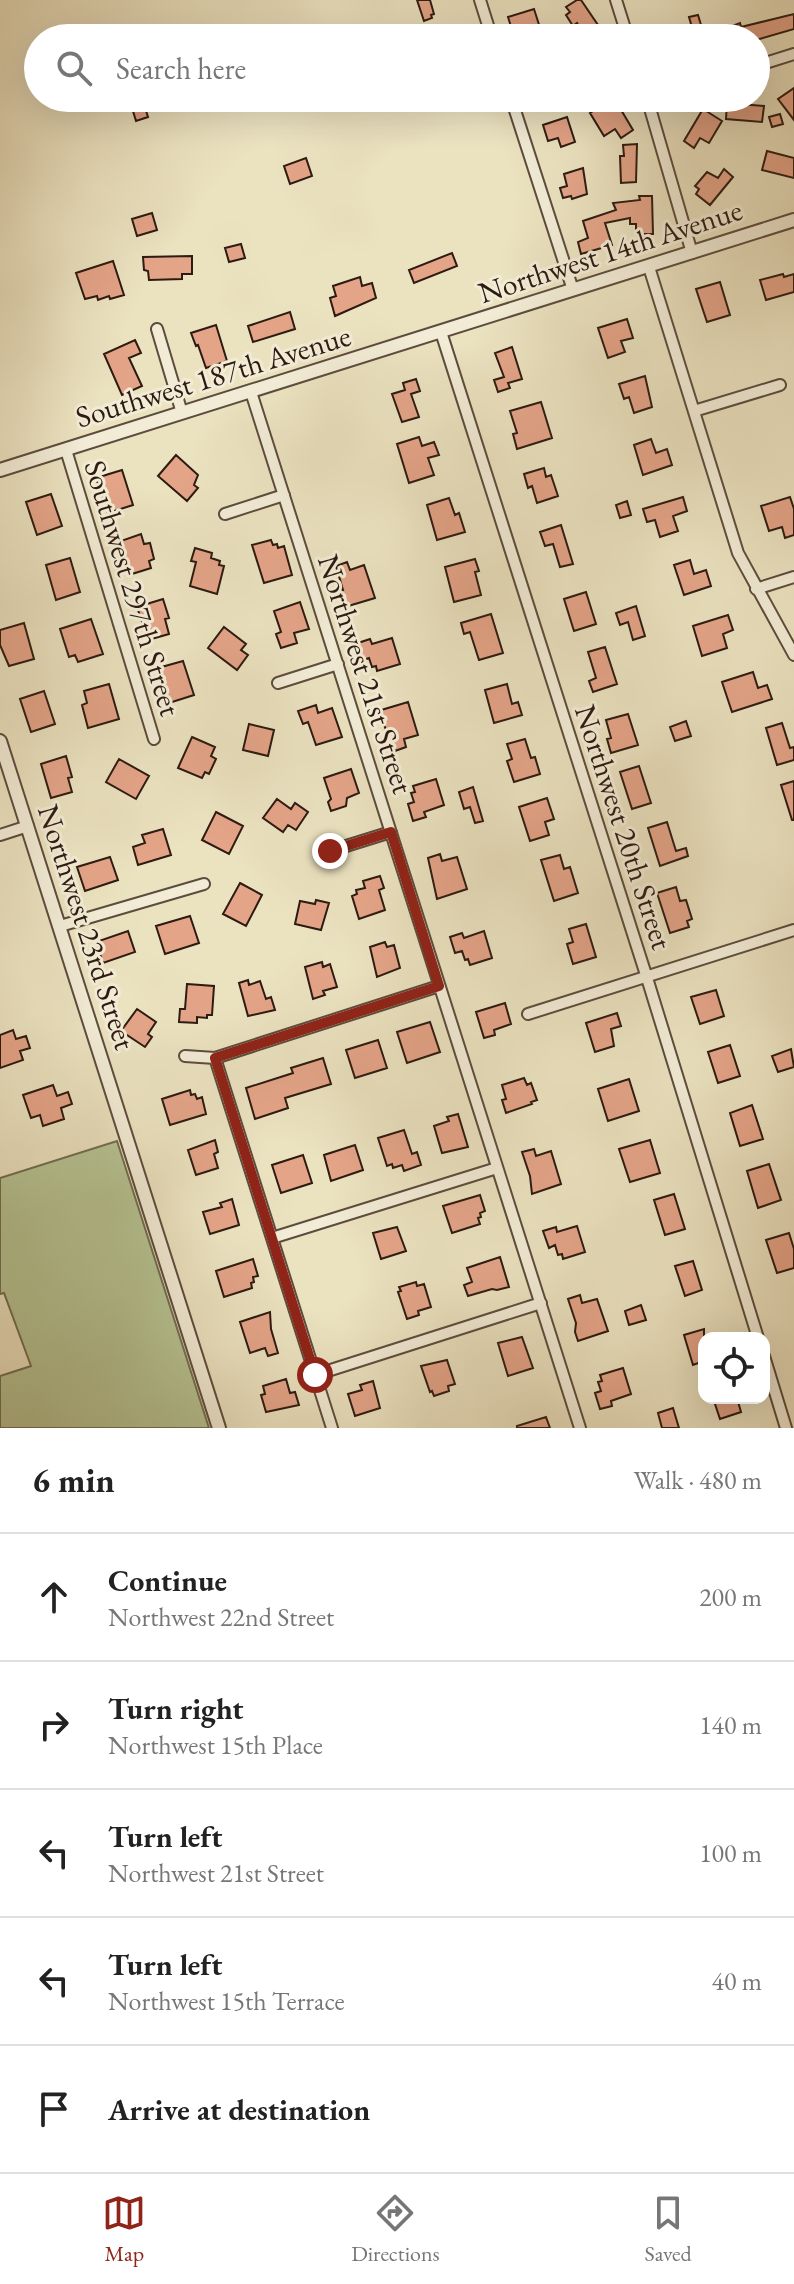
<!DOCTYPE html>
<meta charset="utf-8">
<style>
:root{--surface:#fff;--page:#f2f2f2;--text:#222;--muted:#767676;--line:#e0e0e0;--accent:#8f2418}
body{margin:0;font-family:"EB Garamond",serif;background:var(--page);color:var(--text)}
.controls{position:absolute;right:24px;bottom:24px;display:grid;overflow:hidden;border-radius:16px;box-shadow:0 8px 32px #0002}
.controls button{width:72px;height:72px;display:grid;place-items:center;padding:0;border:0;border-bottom:2px solid var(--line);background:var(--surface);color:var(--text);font:40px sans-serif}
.stop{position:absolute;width:24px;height:24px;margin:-18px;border:6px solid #8f2418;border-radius:50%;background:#fff}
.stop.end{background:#8f2418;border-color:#fff;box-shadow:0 2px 8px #0008}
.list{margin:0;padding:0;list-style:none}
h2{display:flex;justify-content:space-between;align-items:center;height:104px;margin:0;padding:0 32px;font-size:34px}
h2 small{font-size:26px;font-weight:400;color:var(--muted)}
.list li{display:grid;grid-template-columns:52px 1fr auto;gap:24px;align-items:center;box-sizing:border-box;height:128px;padding:0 32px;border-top:2px solid var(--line)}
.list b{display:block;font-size:30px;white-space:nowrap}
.list p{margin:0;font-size:26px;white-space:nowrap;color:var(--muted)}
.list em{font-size:26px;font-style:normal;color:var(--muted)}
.icon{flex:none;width:44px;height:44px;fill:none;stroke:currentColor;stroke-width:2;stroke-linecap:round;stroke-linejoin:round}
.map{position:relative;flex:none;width:794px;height:1428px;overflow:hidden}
.search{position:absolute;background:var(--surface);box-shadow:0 8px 32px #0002;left:24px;right:24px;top:24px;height:88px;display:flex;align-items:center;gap:20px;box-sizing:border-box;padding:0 28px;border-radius:44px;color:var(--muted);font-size:30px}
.sheet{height:744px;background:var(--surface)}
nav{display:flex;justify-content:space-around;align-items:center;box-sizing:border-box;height:112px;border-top:2px solid var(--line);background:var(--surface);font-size:22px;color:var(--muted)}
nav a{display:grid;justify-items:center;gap:4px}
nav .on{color:var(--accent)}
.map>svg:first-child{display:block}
.green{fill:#b6c393;stroke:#726e52;stroke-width:2}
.building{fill:#e4a488;stroke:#2d1a11;stroke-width:2}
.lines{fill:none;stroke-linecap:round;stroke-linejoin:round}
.minor-casing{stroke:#5c4c3d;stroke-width:14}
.tertiary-casing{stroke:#5c4c3d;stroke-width:16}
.minor{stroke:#f2ecd6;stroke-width:10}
.tertiary{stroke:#f2ecd6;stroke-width:12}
.route{stroke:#8f2418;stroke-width:10}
.labels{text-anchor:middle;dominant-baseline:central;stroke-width:6;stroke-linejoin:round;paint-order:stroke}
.street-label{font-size:30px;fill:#2d1a11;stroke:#f2ecd6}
</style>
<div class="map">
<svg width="794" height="1428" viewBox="0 0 794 1428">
<rect width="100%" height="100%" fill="#ebe2c0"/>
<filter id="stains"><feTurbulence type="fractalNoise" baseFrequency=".0025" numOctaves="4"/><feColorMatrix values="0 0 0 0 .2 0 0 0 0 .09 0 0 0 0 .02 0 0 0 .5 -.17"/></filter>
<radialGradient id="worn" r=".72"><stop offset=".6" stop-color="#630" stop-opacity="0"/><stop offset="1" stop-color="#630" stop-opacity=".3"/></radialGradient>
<!-- green -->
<path class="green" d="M117,1141L209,1428H0V1376L31,1366L4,1293L0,1294V1178Z"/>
<!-- building -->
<path class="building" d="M417,0H430L434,14L431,15L432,18L424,21Z
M577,0H581L600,28L588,35L583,26L580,28L577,23L573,26L566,15L570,12L566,7Z
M534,9L542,34L536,36L537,38H522L520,31L513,33L508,17Z
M794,14V29L756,40L700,38L740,23L741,27Z
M698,15L702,28L693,31L689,17Z
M794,88V120L778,99Z
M129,98H142L148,117L136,121Z
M614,98L633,130L621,138L615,129L604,136L590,113Z
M727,103L764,106L762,122L726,119Z
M703,109L722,121L709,143L700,138L694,148L684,141Z
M780,114L783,124L772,127L769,117Z
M567,117L575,142L561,147L558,138L548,141L543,125Z
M637,144L636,182L621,183L620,156H624L623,145Z
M767,151L794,158V178L762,170Z
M306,158L312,176L290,184L284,166Z
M583,168L587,194L572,199L571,196L563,198L560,188L567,186L564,174Z
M724,169L733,177L710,205L696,194L699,189L695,186L707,172L718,178Z
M639,196H652L653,234H636V224H630V218L605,223L612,245L581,254L578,242L588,238L583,221L616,210L613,203L640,200Z
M152,213L157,230L137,236L132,219Z
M241,244L245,258L229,262L225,248Z
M452,253L457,266L414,283L409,270Z
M192,256V274H182V279L149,280L148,271L144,270L143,257Z
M113,261L124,295L110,299L109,296L98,300L97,296L85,299L76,273Z
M783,274L784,277L794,274V292L766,300L760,280Z
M360,277L362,286L372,283L376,298L335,316L330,298L336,296L333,286Z
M720,282L730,315L707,322L696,289Z
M290,312L295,329L253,342L248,326Z
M627,319L633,338L621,341L625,352L608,358L598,328Z
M216,325L227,361L206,368L198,345L196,346L191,333Z
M135,340L141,353L129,358L142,386L122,395L104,354Z
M512,347L522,379L508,383L510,388L498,392L494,380L504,377L495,353Z
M645,376L652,407L634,413L629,397L624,399L619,384Z
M416,379L420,391L411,394L419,417L402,422L392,394L405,390L403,383Z
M541,402L552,438L517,449L513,434L517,433L510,411Z
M419,437L422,446L434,442L439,455L428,458L434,475L409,483L397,444Z
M651,439L656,453L667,449L672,465L643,475L634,445Z
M176,455L198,475L194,485L198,488L187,501L158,476Z
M544,468L546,477L551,475L558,496L537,503L532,486L528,488L524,474Z
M122,470L133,505L108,513L96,478Z
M51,494L62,526L37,535L26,502Z
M683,497L687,511L673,516L678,531L660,537L655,520L647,522L643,509Z
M790,497L794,509V535L785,538L782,527L769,531L761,506Z
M449,498L455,515L459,513L465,532L437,540L427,505Z
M627,501L631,515L620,518L616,505Z
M561,525L573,564L560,567L553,544L545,546L540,532Z
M141,534L144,544L150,543L154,559L149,561L151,568L129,575L118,542Z
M271,540L273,545L277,544L278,548L284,546L292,575L264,583L252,545Z
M195,548L212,553L211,558L220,561L219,565L224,566L217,594L190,586L196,562L191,561Z
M70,558L80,592L56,600L46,565Z
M475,559L479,571L475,572L481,595L454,602L445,567Z
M690,560L694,574L706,570L711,586L684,595L674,565Z
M347,562L350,570L364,565L375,598L345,607L341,590H343L336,566Z
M586,592L596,624L574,631L564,599Z
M163,599L169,618L165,619L169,634L148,640L137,607Z
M300,602L309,629L294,633L297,643L281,648L276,634L281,632L274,611Z
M636,606L645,636L633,640L628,622L620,625L616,613Z
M491,614L503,653L479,660L470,632L464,634L461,623Z
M728,615L733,630L723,634L727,648L702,656L693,626Z
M91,619L103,654L78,662L75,655L69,657L60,629Z
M24,623L34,659L9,666L0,645V630Z
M224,627L246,644L241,650L248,655L237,670L208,648Z
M392,638L400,664L377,671L376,666L372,667L369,658L363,660L358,643L370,639L372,644Z
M605,647L617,684L593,692L589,681L596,678L588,652Z
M183,661L194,695L169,703L158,668Z
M753,672L758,688L767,685L772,699L732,712L722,682Z
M109,684L119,719L88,728L82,705L87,703L84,691Z
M507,684L512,704L518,702L522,715L494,723L485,690Z
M44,691L55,724L31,732L20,699Z
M408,702L418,735L404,739L406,747L395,751L378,711Z
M316,705L318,713L332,708L342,737L316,745L308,722L303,724L298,711Z
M628,714L638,745L611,753L607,739L611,738L606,720Z
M686,721L691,736L675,741L670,727Z
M782,723L790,748L794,747V760L777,765L766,728Z
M249,724L274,730L268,756L243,750Z
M192,737L215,747L211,756L216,759L209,774L205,772L202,778L178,768Z
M525,739L531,758L535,757L540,774L514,782L507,761L512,759L507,744Z
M66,756L72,777L68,778L72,792L51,798L41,764Z
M119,759L149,776L136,799L106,782Z
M639,766L651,803L632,809L620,772Z
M351,769L359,793L347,798L346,806L331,811L328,802L331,799L324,778Z
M436,779L444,805L424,812L426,817L413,821L408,804L414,802L411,793L415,792L413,786Z
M794,781V820H792L781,785Z
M473,787L483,821L475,823L470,807L464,809L459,792Z
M547,798L554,819L545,822L549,835L530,841L519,807Z
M277,799L291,809L295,803L308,812L296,830L288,825L283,832L263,818Z
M216,812L243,826L229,854L202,840Z
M667,822L676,851L686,848L688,856L660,866L648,828Z
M163,829L171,855L138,865L133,847L145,843L142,835Z
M440,854L442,861L457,857L467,889L437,899L428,858Z
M560,855L564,869L570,867L578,893L554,901L541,860Z
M110,857L118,880L85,891L77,867Z
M380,876L384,888L379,890L385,910L359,919L352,896L357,894L356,890L365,888L363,881Z
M240,883L262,895L246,926L223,914Z
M676,887L680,901L686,900L692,919L687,921L689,927L670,933L657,893Z
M316,900L329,903L321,930L295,924L300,901L315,904Z
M190,916L199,943L165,954L156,926Z
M586,924L596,957L573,964L567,944L573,942L569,929Z
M128,931L135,952L103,963L96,942Z
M484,931L492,958L470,965L468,959L465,960L462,951L455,953L450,937L462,933L464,938Z
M385,942L387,947L394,945L400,968L377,977L370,947Z
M322,962L323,967L330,964L337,987L323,991L325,995L313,999L305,967Z
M248,980L249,985L260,981L266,999L271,997L275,1010L248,1016L239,983Z
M187,984L214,986L212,1015H207V1018L197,1017V1023L179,1022L180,1009H185Z
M716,990L724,1016L700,1024L691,997Z
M505,1003L511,1024L494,1030L495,1035L484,1038L476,1012Z
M137,1009L156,1022L148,1034L152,1037L145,1047L121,1031Z
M617,1013L621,1026L611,1029L614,1046L595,1052L586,1023Z
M430,1022L440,1052L407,1063L397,1032Z
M13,1030L16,1039L26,1036L30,1048L20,1051L23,1060L0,1068V1035Z
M378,1040L387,1068L355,1078L346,1050Z
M730,1045L740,1076L718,1083L708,1052Z
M791,1049L794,1067L778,1072L772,1056Z
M323,1058L331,1084L285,1098L288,1108L255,1119L246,1088L293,1073L291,1068Z
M524,1078L527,1085L531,1083L537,1100L531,1102L532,1104L506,1113L502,1100L506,1099L502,1085Z
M629,1079L639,1111L608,1121L598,1089Z
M53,1085L57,1096L68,1092L72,1104L61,1108L64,1119L43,1126L40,1115L31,1118L23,1095Z
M190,1090L191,1095L195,1094L197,1099L202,1097L206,1114L170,1125L162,1099Z
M752,1105L763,1139L740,1146L730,1113Z
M458,1114L468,1147L442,1153L434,1126L449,1121L447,1117Z
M404,1130L412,1154L417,1152L421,1165L404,1171L402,1165L393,1168L392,1164L387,1166L378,1138Z
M215,1140L218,1152L214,1154L218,1168L196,1175L188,1150Z
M650,1140L660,1173L630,1182L619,1149Z
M355,1145L363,1170L331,1181L324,1155Z
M534,1149L536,1156L551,1151L561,1184L532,1194L530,1176L522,1152Z
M303,1155L312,1183L281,1193L272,1165Z
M769,1164L781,1200L758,1208L747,1171Z
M674,1194L685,1229L665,1235L654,1200Z
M480,1195L485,1211L480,1213L481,1217L478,1218L480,1224L452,1233L443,1206Z
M232,1199L239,1225L210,1234L203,1212L222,1207L220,1203Z
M577,1226L585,1252L563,1259L562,1254L558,1255L555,1245L549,1248L543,1231L556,1227L557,1232Z
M397,1227L406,1251L381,1259L373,1233Z
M789,1233L794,1249V1268L777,1273L766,1240Z
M500,1257L509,1287L497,1290L492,1289L468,1296L464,1285L472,1282L467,1268Z
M253,1259L258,1276L253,1277L254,1282L251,1283L252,1288L224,1297L216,1271Z
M693,1261L702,1290L685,1296L675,1266Z
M416,1282L417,1286L424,1284L431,1307L418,1311L419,1315L407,1319L398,1292L401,1291L399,1287Z
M580,1295L582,1303L597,1299L608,1331L578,1341L575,1332L576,1323L568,1299Z
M641,1305L646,1320L629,1325L625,1311Z
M270,1312L271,1329L278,1353L268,1356L265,1348L250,1353L240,1322Z
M704,1329V1361L693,1365L684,1335Z
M522,1337L533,1368L508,1376L498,1343Z
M447,1360L455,1384L448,1386L449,1391L434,1396L432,1391L430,1392L421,1366Z
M623,1368L631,1394L611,1401L612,1406L600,1409L595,1393L601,1391L598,1382L602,1381L600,1375Z
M286,1379L290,1393L295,1392L299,1405L266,1412L261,1395L265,1394L263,1386Z
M373,1381L380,1408L355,1416L348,1394L362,1390L360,1385Z
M713,1398H737L741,1412L720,1419Z
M673,1408L679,1428H662L658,1413Z
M546,1417L550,1428H517V1426Z"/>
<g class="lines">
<!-- minor casing -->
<g class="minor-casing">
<path id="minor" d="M480,0L492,38
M616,0L628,38
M756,66L794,54
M511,98L573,290
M647,98L692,253
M649,267L738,553L794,655
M157,329L182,413
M441,332L647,978L758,1338
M251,392L580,1428
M694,411L780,385
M66,450L154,739
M225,514L284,495
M756,589L794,577
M278,683L338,664
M0,835L28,826
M330,851L391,832
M60,926L204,884
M528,1014L794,930
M185,1056L215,1058L439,986
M215,1058L332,1428
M272,1238L497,1168
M764,1356L786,1428
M315,1375L541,1303"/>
</g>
<!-- tertiary casing -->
<g class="tertiary-casing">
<path id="tertiary" d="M0,470L794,220
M0,741L219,1428"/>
</g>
<!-- minor -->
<use href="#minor" class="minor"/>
<!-- tertiary -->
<use href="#tertiary" class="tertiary"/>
</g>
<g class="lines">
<!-- route -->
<path class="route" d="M315,1375L215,1058L439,986L391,832L330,851"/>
</g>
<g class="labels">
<!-- street labels -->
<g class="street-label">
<text transform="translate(610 251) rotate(-18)">Northwest 14th Avenue</text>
<text transform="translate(213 376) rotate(-17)">Southwest 187th Avenue</text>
<text transform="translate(133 588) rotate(73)">Southwest 297th Street</text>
<text transform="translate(366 674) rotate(72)">Northwest 21st Street</text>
<text transform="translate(624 827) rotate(72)">Northwest 20th Street</text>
<text transform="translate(87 927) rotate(72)">Northwest 23rd Street</text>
</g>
</g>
<rect width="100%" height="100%" filter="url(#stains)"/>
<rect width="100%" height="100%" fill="url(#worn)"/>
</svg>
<div class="controls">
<button><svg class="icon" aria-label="locate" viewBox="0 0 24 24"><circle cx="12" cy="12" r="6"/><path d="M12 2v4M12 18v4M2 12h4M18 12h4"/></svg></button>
</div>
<div class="stop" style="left:315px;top:1375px"></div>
<div class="stop end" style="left:330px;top:851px"></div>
<div class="search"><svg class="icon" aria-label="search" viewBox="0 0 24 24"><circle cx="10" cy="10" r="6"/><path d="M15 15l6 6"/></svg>Search here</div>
</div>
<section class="sheet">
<h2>6 min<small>Walk · 480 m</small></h2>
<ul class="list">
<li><svg class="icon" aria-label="ahead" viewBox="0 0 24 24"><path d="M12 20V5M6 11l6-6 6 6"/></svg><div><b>Continue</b><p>Northwest 22nd Street</p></div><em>200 m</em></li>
<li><svg class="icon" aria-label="right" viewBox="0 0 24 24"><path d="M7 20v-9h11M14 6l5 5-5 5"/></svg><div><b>Turn right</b><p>Northwest 15th Place</p></div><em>140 m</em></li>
<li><svg class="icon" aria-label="left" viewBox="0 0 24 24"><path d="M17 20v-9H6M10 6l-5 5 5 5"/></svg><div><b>Turn left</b><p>Northwest 21st Street</p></div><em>100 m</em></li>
<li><svg class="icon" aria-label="left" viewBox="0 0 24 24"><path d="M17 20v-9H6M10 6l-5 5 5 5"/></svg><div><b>Turn left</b><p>Northwest 15th Terrace</p></div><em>40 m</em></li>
<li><svg class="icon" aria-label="arrive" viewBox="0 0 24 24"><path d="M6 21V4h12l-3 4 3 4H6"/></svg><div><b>Arrive at destination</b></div></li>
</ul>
</section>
<nav>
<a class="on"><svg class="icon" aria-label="map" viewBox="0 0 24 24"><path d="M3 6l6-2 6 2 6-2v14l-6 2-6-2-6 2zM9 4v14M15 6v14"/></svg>Map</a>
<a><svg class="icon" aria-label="directions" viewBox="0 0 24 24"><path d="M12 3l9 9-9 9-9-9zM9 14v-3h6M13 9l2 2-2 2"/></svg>Directions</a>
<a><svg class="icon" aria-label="saved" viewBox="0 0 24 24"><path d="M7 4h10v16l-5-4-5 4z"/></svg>Saved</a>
</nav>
